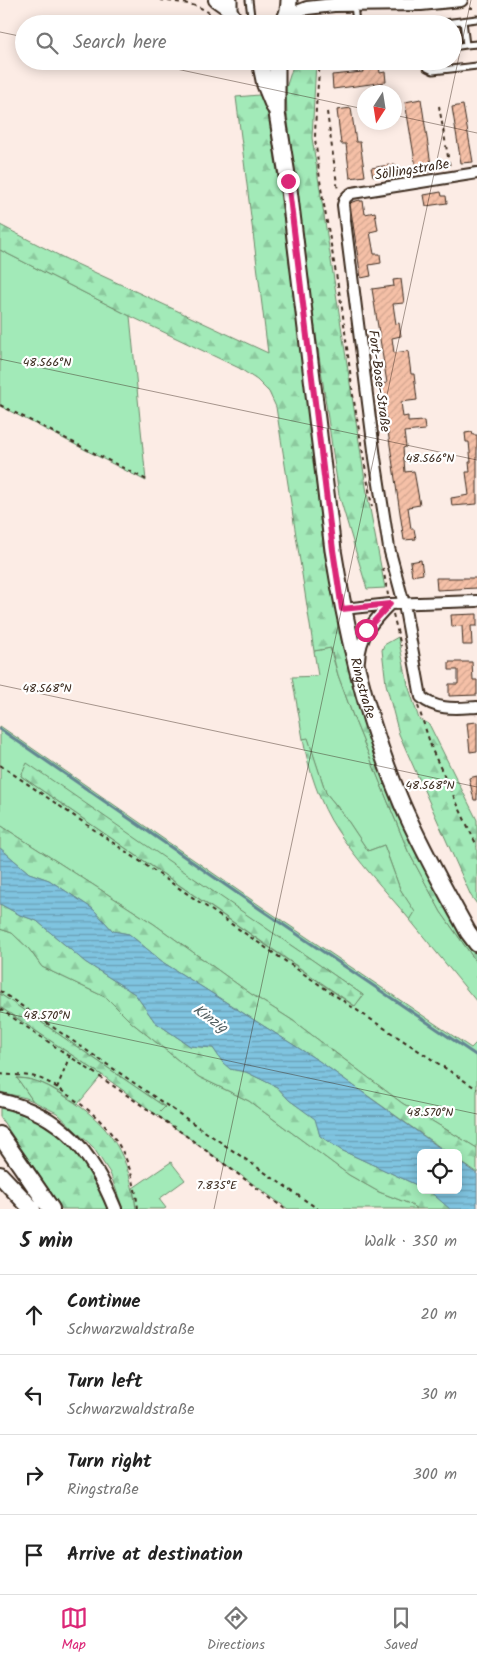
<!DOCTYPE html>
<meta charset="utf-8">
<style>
:root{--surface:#fff;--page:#f6f6f6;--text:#222;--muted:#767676;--line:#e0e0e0;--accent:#db2777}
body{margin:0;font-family:Kalam,sans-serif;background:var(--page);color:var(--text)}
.controls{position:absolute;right:15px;bottom:15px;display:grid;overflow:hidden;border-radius:8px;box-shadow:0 2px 12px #0003}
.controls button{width:45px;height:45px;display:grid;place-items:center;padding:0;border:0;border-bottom:1px solid var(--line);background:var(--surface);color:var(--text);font:25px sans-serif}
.compass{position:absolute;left:357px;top:85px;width:45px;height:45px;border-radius:50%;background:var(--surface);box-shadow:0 2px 12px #0003;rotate:192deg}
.stop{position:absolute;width:15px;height:15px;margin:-11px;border:4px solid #db2777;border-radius:50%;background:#fff}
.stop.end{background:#db2777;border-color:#fff;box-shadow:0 1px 5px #0008}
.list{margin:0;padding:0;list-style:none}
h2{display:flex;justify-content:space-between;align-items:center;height:65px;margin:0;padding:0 20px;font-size:21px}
h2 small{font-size:16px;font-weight:400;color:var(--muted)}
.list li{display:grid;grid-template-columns:32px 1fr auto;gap:15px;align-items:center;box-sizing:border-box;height:80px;padding:0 20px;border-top:1px solid var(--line)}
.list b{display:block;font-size:19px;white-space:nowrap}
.list p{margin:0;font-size:16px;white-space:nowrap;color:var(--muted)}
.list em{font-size:16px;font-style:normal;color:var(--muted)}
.icon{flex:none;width:28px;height:28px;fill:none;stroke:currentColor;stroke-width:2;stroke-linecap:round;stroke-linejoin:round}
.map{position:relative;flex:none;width:477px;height:1209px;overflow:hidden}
.search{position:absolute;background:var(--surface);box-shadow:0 2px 12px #0003;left:15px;right:15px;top:15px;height:55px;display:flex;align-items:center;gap:12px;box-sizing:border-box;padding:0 18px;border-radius:28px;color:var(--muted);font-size:19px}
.sheet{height:385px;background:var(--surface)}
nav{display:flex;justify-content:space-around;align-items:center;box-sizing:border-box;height:70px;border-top:1px solid var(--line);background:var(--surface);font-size:14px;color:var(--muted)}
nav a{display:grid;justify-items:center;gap:2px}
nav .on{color:var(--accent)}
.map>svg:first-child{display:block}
.green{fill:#a2eab8;stroke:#6e8a6b;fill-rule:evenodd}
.forest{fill:url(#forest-firs);stroke:#6e8a6b}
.water{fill:url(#water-rules);stroke:#648692}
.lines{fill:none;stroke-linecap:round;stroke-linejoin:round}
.stream{stroke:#648692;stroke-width:3}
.building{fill:url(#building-hatch);stroke:#3b2a1e}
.service-casing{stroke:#3b2a1e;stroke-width:9}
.minor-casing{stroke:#3b2a1e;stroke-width:14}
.tertiary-casing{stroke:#3b2a1e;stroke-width:16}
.primary-casing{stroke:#3b2a1e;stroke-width:19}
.trunk-casing{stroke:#3b2a1e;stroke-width:20}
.path{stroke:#3b2a1e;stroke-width:2;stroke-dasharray:4 4;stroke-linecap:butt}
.service{stroke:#fff;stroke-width:5}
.minor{stroke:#fff;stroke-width:10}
.tertiary{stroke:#fff;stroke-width:12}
.primary{stroke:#fff;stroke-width:15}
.trunk{stroke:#fff;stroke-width:16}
.route{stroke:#db2777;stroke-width:6}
.ticks{fill:none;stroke:#3b2a1e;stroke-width:1;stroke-opacity:0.45}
.labels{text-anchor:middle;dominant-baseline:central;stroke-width:4.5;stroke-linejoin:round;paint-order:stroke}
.street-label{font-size:14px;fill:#3b2a1e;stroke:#fff}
.water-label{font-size:15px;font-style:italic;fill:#536062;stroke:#fff}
.ticks-label{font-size:12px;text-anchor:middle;fill:#3b2a1e;stroke:#fff;stroke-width:4.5;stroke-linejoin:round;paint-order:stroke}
</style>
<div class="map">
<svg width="477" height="1209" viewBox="0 0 477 1209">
<defs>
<pattern id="forest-firs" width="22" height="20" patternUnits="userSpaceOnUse" patternTransform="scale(1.25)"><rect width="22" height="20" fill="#a2eab8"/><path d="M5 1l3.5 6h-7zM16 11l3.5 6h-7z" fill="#8cc99e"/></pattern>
<pattern id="water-rules" width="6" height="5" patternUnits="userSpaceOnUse" patternTransform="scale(1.25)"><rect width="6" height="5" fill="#7fc4e0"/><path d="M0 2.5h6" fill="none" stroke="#699fb5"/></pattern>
<pattern id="building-hatch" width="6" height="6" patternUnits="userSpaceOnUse" patternTransform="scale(1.25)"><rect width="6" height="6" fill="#f5c0a7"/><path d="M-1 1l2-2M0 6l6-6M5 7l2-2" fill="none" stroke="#d3a58f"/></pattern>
</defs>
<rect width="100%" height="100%" fill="#fcece5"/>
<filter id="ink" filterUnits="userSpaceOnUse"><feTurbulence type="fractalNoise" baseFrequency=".02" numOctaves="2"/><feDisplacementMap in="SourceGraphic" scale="10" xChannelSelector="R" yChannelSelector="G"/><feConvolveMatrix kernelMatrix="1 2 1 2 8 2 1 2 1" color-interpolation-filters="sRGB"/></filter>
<g filter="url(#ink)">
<!-- green -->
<path class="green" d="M0,250L130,316L146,481L0,406Z
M330,648L338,675L353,716L408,851L441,912L477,963V1002L410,920L414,912L400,889L384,845L368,851L344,815L326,793L308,739H303L292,677L318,676L314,651Z
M0,726L262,907L471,1048L477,1042V1148L402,1103L292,1020L251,994L154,924L0,825ZM27,764L363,995V996L354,1006L21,776Z
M0,929L12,933L29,949L42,967L107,998L131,1022L199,1077L249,1101L349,1175L379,1192L410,1204L417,1209H288L157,1115L165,1107L0,994Z
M0,1007L102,1075L78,1104C59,1092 40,1078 17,1078L33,1101L26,1098L0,1092Z
M171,1162L185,1180L159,1199L166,1208L164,1209H136L133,1188Z"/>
<!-- forest -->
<path class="forest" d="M290,61H316L312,138L367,493L385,588L367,589L339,495L303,244L287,113L286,88L292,69Z
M259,95L264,98L267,108L280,191L302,360L324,551L343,649L362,710L452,911L477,951V963L441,912L408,851L353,716L338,675L331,648L314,651L276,407L269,392L257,380L239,368L130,316L0,250V225L66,259L268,353L236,97Z
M398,637L408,685L419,719L429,724L477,820V904L471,896L399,734L386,684L382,650L384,645Z
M308,738L326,793L344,815L368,851L384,845L400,889L415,912L410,920C385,890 358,862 337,830C320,805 308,768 303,739Z
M27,763L363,995L355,1006L21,776Z
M0,825L154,924L251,994L292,1020L402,1103L477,1148V1173L458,1160V1153H448L319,1061L164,963L129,934L113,931L93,909L49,880L29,873L0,848Z
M0,904L20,915L37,921L85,962L135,994L155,1022L190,1046L213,1048L223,1062L230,1069L246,1072L277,1087L289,1100L316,1119L320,1136L341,1150L421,1187V1190L432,1192L450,1209H417L410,1204L379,1192L349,1175L249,1101L199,1077L131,1022L107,998L42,967L29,949L12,933L0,929Z
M0,994L165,1107L157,1115L102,1075L0,1007Z
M17,1078C37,1079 49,1086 66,1097C112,1125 129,1156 136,1209H123L110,1173L93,1147L57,1113L33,1101Z
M0,1108L33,1117L64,1137L89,1166L109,1209H62L0,1117Z"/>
<!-- water -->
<path class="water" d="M0,848L29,873L49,880L93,909L113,931L129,934L164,963L319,1061L447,1153H421V1187L341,1150L320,1136L315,1119L289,1100L277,1087L246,1072L230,1069L223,1063L213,1048L190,1046L155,1022L135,994L85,962L37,921L20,915L0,904Z
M458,1161L477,1174V1209H450L428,1190H458Z"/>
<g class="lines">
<!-- stream -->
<path class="stream" d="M0,729L260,909L477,1056"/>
</g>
<!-- building -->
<path class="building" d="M379,66L380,73L385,72L386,82L333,89L332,75L363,72L362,68Z
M421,99L432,171L417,173L405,102Z
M463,105L473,162L461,163L452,107Z
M351,108L356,142H360L365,176L350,178L346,144H341L337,110Z
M395,164L397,172L373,176L371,168Z
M441,192L442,196H446L447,203L426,206L424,195Z
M360,200V201H363L365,214L375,212L378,230L370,232L374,254H380L381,263L369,265L371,276L361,278L350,204L352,202Z
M401,279L404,303L393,304L396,324L399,323L401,336L392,338L394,353L408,351L411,374H414L417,400L401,402L403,417L408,416V422L424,421L425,430L404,432L406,447L403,448L405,472L414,471L420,505L408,507L411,529H414L416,539L404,540L381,384L387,383L372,289L394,286L393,280Z
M472,432L473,435H477V504L452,506L451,498L469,495L466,472H470L469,462H471L469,442H466L465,433Z
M421,560L423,574L412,576L410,562Z
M436,578H477V588L437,590Z
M477,614V626H471L472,645H463L462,626L452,627L451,615Z
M449,662H472L473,680H477V695L449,696V684H458V670H449Z
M477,722V751L470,752L467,723Z
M477,776V800H474L469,778Z"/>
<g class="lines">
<!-- service casing -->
<g class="service-casing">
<path id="service" d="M249,0L252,24
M354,4L356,24
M436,24L477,19
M466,45L477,44
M453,47L466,45L463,21
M426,61L427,68L433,71L477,66"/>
</g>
<!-- minor casing -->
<g class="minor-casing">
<path id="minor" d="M477,173L352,193C346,196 344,199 343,205L375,458L389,548L404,604L421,697C437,711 457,708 477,707
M343,609L390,604L477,601
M359,660C360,636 373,621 390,604"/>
</g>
<!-- tertiary casing -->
<g class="tertiary-casing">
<path id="tertiary" d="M215,0L229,10
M287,16L307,8L334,5L421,4L461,0
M0,1100C62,1114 92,1152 115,1209"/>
</g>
<!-- primary casing -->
<g class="primary-casing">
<g id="primary">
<path d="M229,0V10L236,24"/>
<path d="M282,24C288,16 289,9 289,0"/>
<path d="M260,61L265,85L274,107"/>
<path id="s1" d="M277,61V113L288,181L333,550C347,636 367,723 402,804C421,848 445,890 468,932L477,944"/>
</g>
</g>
<!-- trunk casing -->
<g class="trunk-casing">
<path id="trunk" d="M0,1135L51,1209
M0,1175L32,1209"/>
</g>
<!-- path -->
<path class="path" d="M160,0C186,4 202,2 221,24
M469,8H477
M305,21L347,17
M320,61L316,107L315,138L321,188L342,308L353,395L372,507
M439,106L450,168
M327,112L338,191
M0,405L147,480
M383,568L388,595
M393,614L401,646
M418,706L433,752L477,846
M0,765L352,1007L477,1089
M0,991L318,1209
M0,1009L181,1132L285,1209
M0,1074C11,1076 24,1074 35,1077C47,1080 58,1088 68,1095C113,1125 132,1155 138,1209
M57,1088L70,1055"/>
<!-- service -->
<use href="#service" class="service"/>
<!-- minor -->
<use href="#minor" class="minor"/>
<!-- tertiary -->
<use href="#tertiary" class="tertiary"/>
<!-- primary -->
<use href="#primary" class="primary"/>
<!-- trunk -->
<use href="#trunk" class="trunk"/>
</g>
</g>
<g class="lines" filter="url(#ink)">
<!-- route -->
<path class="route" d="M288,181L333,550L342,609L390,604L366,630"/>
</g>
<!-- ticks -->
<path class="ticks" d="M0,32L24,37M139,61L364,109M394,115L477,133M0,359L477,460M0,685L477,787M0,1012L477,1114M214,1209L471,0"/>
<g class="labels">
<!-- street labels -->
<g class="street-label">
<text transform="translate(412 170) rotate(-9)">Söllingstraße</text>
<text transform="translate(379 381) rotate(83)">Fort-Bose-Straße</text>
<text stroke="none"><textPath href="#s1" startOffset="634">Ringstraße</textPath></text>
</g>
<!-- water labels -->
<g class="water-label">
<text transform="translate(210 1019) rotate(35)">Kinzig</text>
</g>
</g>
<g class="ticks-label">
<text x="47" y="366">48.566°N</text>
<text x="430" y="462">48.566°N</text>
<text x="47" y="692">48.568°N</text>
<text x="430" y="789">48.568°N</text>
<text x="47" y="1019">48.570°N</text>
<text x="430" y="1116">48.570°N</text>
<text x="217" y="1189">7.835°E</text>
</g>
</svg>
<div class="controls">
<button><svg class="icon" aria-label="locate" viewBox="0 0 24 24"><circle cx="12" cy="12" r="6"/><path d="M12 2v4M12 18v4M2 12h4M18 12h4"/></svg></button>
</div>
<svg class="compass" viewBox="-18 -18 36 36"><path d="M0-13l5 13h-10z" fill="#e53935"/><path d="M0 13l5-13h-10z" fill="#767676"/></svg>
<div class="stop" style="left:366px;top:630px"></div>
<div class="stop end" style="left:288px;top:181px"></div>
<div class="search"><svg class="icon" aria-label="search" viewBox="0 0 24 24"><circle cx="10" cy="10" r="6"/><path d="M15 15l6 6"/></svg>Search here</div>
</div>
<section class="sheet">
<h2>5 min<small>Walk · 350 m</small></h2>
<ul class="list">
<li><svg class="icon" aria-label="ahead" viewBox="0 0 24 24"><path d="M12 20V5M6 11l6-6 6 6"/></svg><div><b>Continue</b><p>Schwarzwaldstraße</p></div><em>20 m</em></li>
<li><svg class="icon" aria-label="left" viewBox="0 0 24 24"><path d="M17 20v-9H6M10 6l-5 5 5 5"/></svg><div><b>Turn left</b><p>Schwarzwaldstraße</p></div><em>30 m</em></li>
<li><svg class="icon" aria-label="right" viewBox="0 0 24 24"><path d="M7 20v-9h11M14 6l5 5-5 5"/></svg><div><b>Turn right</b><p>Ringstraße</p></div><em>300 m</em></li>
<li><svg class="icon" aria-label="arrive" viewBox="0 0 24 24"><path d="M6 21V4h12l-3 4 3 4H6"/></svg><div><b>Arrive at destination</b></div></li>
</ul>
</section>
<nav>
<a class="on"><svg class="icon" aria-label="map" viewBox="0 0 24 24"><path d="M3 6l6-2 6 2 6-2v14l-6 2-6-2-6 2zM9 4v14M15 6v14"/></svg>Map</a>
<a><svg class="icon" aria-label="directions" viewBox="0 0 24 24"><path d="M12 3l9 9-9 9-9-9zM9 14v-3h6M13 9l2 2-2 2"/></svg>Directions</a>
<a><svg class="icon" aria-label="saved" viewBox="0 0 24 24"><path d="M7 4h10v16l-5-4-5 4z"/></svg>Saved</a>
</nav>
